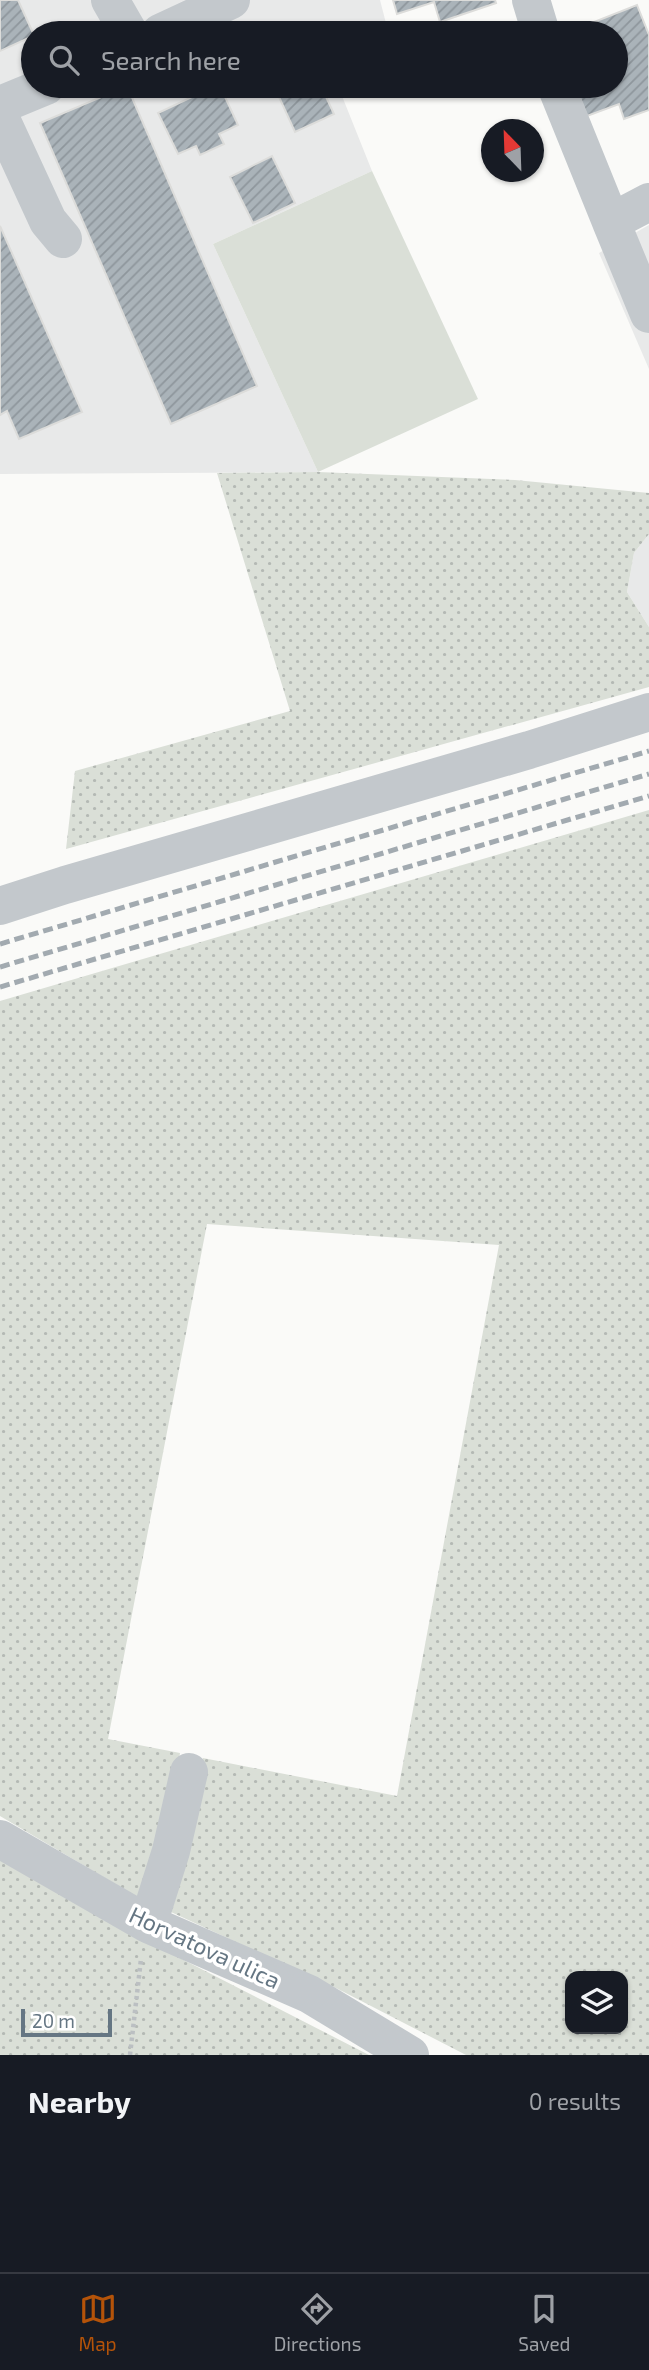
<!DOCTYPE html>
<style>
:root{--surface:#171b24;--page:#20242c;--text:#f1f3f6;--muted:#9ea1a6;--line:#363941;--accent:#b45309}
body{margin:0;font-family:"Exo 2",sans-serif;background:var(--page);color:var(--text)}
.controls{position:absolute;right:21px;bottom:21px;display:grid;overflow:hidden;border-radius:14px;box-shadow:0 2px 5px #0004}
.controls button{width:63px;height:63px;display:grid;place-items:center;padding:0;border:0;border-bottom:2px solid var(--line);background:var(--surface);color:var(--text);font:35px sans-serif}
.compass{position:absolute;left:481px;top:119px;width:63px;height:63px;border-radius:50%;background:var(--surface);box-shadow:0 2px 5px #0004;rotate:337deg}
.scale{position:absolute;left:21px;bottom:18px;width:91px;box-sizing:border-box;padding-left:7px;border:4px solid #657683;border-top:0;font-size:19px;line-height:24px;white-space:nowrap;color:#657683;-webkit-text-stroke:5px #fff;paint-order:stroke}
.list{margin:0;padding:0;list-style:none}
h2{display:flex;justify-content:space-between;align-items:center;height:91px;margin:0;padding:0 28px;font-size:30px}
h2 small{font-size:23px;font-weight:400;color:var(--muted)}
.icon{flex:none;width:38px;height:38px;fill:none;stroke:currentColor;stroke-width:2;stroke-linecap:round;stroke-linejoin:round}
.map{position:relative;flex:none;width:649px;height:2055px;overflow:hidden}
.search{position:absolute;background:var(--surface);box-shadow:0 2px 5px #0004;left:21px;right:21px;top:21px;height:77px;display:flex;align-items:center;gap:18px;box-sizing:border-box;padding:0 24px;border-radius:38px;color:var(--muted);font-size:26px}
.sheet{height:217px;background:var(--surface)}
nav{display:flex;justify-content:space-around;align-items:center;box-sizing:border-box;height:98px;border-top:2px solid var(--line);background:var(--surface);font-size:19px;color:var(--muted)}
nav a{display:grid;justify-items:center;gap:4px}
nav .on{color:var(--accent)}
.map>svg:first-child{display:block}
.built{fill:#e8e9e9}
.green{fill:url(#green-dots);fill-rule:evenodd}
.pitch{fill:#dadfd7}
.building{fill:url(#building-hatch);stroke:#dcdcda;stroke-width:2}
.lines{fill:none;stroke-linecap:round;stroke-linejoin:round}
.path{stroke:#bbbfc2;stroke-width:4.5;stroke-dasharray:3.5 3.5;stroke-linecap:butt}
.minor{stroke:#c3c8cc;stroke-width:38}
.rail{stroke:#a2aab0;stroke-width:5;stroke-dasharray:10 5;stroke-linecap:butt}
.labels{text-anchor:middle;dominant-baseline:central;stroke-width:7;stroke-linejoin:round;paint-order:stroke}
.street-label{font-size:23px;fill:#657683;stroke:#fff}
</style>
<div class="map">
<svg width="649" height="2055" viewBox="0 0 649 2055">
<defs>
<pattern id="green-dots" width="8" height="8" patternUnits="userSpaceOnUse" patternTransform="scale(1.75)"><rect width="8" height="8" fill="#dadfd7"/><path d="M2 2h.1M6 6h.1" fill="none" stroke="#b4b9b4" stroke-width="1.8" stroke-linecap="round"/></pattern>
<pattern id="building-hatch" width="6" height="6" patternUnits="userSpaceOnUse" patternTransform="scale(1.75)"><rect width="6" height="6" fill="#aab3b9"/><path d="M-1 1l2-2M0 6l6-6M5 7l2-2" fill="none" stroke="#8e969c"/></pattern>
</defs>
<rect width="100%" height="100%" fill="#fafaf8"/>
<!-- built -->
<path class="built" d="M0,0H380L388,31L316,28L317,33H33V86H338L372,171L213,244L318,472L0,474Z
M649,225V369L599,253Z
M649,534V627L627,592L634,553Z"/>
<!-- green -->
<path class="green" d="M318,472L515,480L649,493V534L634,553L627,592L649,627V687L66,849L75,771L290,711L217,473Z
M649,810V2055H466L338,1989L171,1912L203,1758L397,1796L499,1245L207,1224L108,1739L180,1753L161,1858L139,1898L0,1816V1001ZM570,1976H623V2029H570Z
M0,1852L92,1913L369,2055H0Z"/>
<!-- pitch -->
<path class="pitch" d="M372,171L478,399L318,472L213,244Z"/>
<!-- building -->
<path class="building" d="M0,0H18L33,33V36L0,51Z
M393,0H495L496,3L440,22L434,2L397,14Z
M637,5L649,35V110L624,119L619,104L587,116L575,86H616V33H600L594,22Z
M127,86L257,386L171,424L40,123Z
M215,86H220L238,125L219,134L224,144L200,155L196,146L178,154L158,113Z
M274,86H321L334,114L295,132Z
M272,156L295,203L253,223L230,177Z
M0,226L82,412L19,439L7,411L0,415Z"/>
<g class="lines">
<!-- path -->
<path class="path" d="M130,2055L141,1959"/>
<!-- minor -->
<path class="minor" d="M110,0L129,33
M531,0L541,33
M160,33L231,0
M556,86L611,222L649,202
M0,105L46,86
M0,117L48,221L63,239
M611,222L649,314
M0,906L65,885L529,750L649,712
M0,1839L148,1924L309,1994L410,2055
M148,1924L171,1851L189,1772"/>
<!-- rail -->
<path class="rail" d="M0,944L649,751
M0,967L649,774
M0,987L649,796"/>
</g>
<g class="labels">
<!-- street labels -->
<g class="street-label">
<text transform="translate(205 1947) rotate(25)">Horvatova ulica</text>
</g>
</g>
</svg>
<div class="controls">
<button><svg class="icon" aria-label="layers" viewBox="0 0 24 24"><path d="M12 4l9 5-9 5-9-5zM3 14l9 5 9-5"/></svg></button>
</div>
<svg class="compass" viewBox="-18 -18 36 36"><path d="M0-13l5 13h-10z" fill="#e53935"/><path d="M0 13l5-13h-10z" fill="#9ea1a6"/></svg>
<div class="scale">20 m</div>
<div class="search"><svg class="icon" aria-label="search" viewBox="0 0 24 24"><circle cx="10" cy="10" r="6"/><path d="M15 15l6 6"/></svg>Search here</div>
</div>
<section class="sheet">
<h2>Nearby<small>0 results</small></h2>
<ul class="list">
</ul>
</section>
<nav>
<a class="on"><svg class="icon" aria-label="map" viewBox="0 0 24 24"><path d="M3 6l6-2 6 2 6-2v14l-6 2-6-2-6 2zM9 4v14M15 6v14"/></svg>Map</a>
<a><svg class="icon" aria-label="directions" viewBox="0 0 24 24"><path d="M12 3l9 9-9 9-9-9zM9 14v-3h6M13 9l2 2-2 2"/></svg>Directions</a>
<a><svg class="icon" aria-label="saved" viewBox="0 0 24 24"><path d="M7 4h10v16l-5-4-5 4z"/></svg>Saved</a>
</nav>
